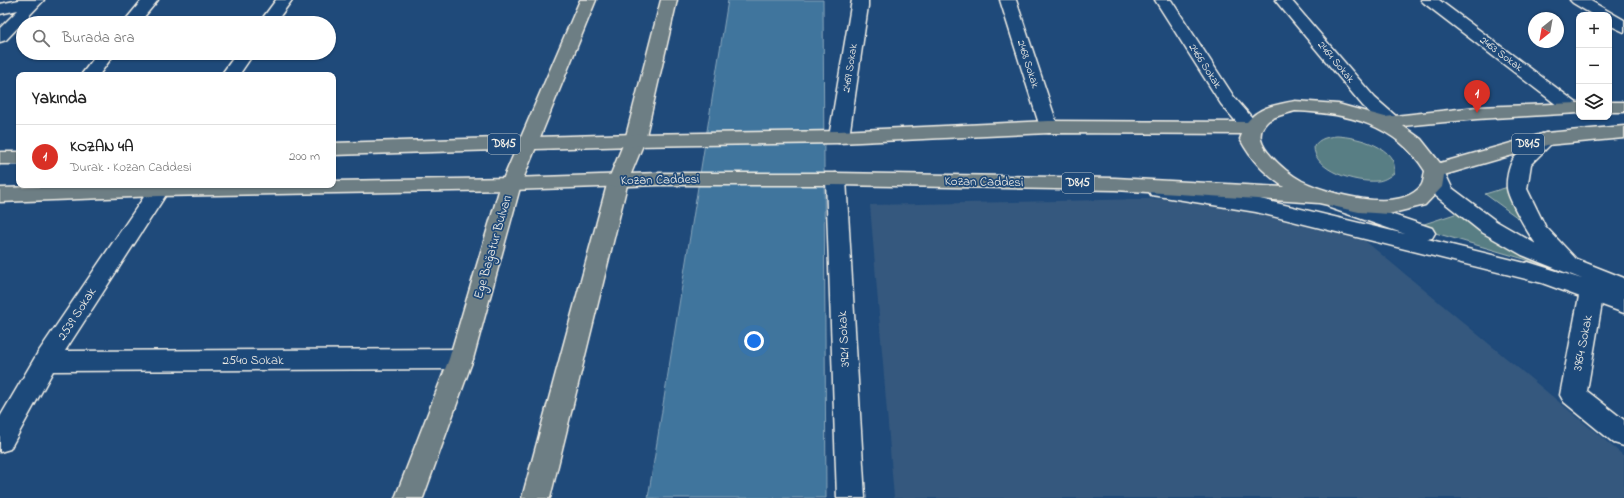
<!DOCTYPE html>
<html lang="tr">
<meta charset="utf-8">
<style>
:root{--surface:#fff;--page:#f2f2f2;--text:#222;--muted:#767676;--line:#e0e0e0;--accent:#d93025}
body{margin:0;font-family:"Indie Flower",sans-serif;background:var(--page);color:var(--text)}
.controls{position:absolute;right:12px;top:12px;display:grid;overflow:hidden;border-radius:8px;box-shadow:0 1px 3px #0004}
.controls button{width:36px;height:36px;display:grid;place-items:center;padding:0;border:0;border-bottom:1px solid var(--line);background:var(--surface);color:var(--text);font:20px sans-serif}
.compass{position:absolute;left:1528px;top:12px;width:36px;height:36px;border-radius:50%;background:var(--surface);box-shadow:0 1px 3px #0004;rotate:211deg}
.you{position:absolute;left:754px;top:341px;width:14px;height:14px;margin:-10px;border:3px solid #fff;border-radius:50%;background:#1a73e8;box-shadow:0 0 0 6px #1a73e833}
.badge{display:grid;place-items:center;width:26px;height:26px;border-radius:50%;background:var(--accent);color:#fff;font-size:13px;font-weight:700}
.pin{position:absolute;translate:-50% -33px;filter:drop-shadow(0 1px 2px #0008)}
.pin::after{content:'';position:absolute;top:21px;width:14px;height:12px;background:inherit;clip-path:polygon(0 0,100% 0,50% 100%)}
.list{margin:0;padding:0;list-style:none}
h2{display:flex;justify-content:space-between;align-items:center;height:52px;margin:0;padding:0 16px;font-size:17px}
h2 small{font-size:13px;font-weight:400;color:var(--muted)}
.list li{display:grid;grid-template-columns:26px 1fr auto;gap:12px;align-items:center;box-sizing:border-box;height:64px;padding:0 16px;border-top:1px solid var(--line)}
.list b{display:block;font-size:15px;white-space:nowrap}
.list p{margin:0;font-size:13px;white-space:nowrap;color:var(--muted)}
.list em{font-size:13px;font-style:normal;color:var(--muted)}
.icon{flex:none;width:22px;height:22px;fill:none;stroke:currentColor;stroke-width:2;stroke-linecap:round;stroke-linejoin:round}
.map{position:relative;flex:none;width:1624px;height:498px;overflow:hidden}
.search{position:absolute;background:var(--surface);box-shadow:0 1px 3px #0004;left:16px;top:16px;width:320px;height:44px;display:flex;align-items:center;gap:10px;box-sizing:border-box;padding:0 14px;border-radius:22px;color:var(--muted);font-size:15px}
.panel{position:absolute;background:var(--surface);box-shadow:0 1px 3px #0004;left:16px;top:72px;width:320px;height:116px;border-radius:8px}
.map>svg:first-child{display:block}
.built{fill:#34587e}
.green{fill:#597e84;stroke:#a6b8b6}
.water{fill:#40749d;stroke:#88a6bb}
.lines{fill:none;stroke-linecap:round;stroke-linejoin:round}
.minor-casing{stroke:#f4f1e8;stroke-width:3}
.tertiary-casing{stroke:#f4f1e8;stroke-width:3}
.secondary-casing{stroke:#f4f1e8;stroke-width:3}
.primary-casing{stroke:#f4f1e8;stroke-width:3}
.trunk-casing{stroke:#f4f1e8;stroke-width:3}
.minor{fill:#1f4a7a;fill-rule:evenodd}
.tertiary{fill:#1f4a7a;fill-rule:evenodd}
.secondary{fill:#1f4a7a;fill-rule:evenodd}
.primary{fill:#6d7e84;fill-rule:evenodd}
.trunk{fill:#6d7e84;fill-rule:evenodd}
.labels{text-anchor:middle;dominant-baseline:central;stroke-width:3.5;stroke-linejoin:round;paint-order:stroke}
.far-street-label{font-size:11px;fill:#f4f1e8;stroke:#1f4a7a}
.shield{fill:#1f4a7a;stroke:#b4bfc7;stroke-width:1}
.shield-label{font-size:12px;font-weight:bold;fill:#f4f1e8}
.street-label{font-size:13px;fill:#f4f1e8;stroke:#1f4a7a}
</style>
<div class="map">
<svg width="1624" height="498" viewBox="0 0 1624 498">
<rect width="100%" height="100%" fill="#1f4a7a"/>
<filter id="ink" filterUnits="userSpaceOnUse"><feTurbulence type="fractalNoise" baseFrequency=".025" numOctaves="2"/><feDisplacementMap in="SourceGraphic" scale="8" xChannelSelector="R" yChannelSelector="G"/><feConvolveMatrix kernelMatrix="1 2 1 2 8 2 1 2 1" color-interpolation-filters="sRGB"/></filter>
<g filter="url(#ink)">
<!-- built -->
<path class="built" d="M1190,198L1358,235L1624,456V498H894L870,205Z"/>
<!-- green -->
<path class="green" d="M1337,136C1357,137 1399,147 1394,173C1389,177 1383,181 1377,181C1356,183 1313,171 1314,146C1320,138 1327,137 1337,136Z
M1508,187L1529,226L1485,194Z
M1461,212L1541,264L1415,227Z"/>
<!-- water -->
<path class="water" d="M728,0H823L826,498H648Z"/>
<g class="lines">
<!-- minor casing -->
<g class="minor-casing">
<path id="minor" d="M19,0H44L6,40L0,42V28L18,10L0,14V4Z
M142,0H158L139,23H123Z
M276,0H292L275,23H259Z
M1000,0H1016L1058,127L1056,131L1049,133L1042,131L1040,127Z
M1155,0H1171L1234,97L1261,128L1259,132L1252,134L1245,132L1221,104Z
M1275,0H1291L1375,98L1398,118L1400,122L1398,126L1391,128L1384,126L1363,106Z
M1421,0H1439L1578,104V112L1572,113L1566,112L1424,3Z
M1570,0H1589L1624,20V32L1609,25V15H1593L1573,3Z
M98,53H115L99,75H81Z
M237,53H254L239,75H221Z
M836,173L843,175L846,179L865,498H837L826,179L829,175Z
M152,185H166L169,190L65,351L461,349L470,352L473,359L470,366L461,369L53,371L10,449L0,452V417L37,354Z
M1592,283L1600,285L1604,291L1587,391L1624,420V446L1614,443L1564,402L1560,395L1580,291L1584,285Z"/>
</g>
<!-- tertiary casing -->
<g class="tertiary-casing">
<path id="tertiary" d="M852,0H868V6L849,137L846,141L839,143L832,141L829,137Z"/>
</g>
<!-- secondary casing -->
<g class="secondary-casing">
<path id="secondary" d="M1546,133L1553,135L1556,139L1531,164L1527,189L1545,226L1576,259L1624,278V313L1542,283L1256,212L1158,196L1151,195L1148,190L1151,185L1158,184L1256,198L1405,234L1330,208L1327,203L1330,198L1337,196L1432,228L1435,233L1432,238L1427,239L1525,263L1528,262L1582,279L1522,255L1480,231L1436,196L1425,171L1428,167L1435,165L1442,167L1452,188L1496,221L1536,244C1529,235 1508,199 1507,188C1506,180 1509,165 1514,158L1539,135Z"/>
</g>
<!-- primary casing -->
<g class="primary-casing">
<path id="primary" d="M580,0H596L521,184L473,359L423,498H395L449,359L501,184Z
M661,0H677L645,140L628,181L550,498H522L608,181L625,140Z"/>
</g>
<!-- trunk casing -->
<g class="trunk-casing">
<path id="trunk" d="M1295,101L1338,104L1385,117L1477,107L1579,103V113L1477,119L1403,126L1421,139L1440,163L1546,133L1624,126V138L1547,145L1444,175L1442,187L1425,205L1389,214L1359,212L1319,203L1115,190L836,185H659L511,190L159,196L0,202V188L111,185H333V181L511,178L659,173H836L1115,178L1284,187C1264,173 1252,161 1240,139L1242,134L1049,133L839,143L635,146L333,155V143L635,134L839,131L1049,121L1247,122C1260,106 1276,105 1295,101ZM1295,111C1347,113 1396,124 1425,171C1424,175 1424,182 1421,186C1399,214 1329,194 1302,181C1291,175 1280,166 1271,156C1262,146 1255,134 1267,122C1273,116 1286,114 1295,111Z
M1609,102H1624V112H1609Z
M0,152H19V164H0Z"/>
</g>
<!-- minor -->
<use href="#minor" class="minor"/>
<!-- tertiary -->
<use href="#tertiary" class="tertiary"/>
<!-- secondary -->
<use href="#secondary" class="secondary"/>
<!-- primary -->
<use href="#primary" class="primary"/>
<!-- trunk -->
<use href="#trunk" class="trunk"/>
</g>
</g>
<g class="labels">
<!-- far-street labels -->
<g class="far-street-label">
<text transform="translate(1501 54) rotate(37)">2463 Sokak</text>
<text transform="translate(1336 62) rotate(50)">2464 Sokak</text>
<text transform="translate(1028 64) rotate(72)">2468 Sokak</text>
<text transform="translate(1205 66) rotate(57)">2466 Sokak</text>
<text transform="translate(850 68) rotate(-81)">2469 Sokak</text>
</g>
<!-- shield labels -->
<g class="shield">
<rect x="488" y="134" width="32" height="20" rx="3"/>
<rect x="1512" y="134" width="32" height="20" rx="3"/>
<rect x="1062" y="173" width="32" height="20" rx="3"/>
</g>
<g class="shield-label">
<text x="504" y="144">D815</text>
<text x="1528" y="144">D815</text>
<text x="1078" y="183">D815</text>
</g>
<!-- street labels -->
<g class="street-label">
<text transform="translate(660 180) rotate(-1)">Kozan Caddesi</text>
<text transform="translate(984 182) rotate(1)">Kozan Caddesi</text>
<text transform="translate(493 247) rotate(-74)">Ege Bağatur Bulvarı</text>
<text transform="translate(77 314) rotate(-57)">2539 Sokak</text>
<text transform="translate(844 339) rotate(-93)">3921 Sokak</text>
<text transform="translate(1583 343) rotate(-79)">3964 Sokak</text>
<text x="253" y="360">2540 Sokak</text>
</g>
</g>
</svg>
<div class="controls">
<button>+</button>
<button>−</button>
<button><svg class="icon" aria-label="layers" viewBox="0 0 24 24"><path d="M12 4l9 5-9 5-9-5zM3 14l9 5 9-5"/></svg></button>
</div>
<svg class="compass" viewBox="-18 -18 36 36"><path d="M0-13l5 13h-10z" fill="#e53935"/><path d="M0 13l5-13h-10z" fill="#767676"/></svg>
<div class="you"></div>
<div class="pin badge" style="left:1477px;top:113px">1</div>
<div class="search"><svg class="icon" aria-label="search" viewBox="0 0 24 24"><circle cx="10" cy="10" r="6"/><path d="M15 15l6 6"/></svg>Burada ara</div>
<section class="panel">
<h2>Yakında<small></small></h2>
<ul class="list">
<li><span class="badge">1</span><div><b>KOZAN 4A</b><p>Durak · Kozan Caddesi</p></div><em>200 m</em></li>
</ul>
</section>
</div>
